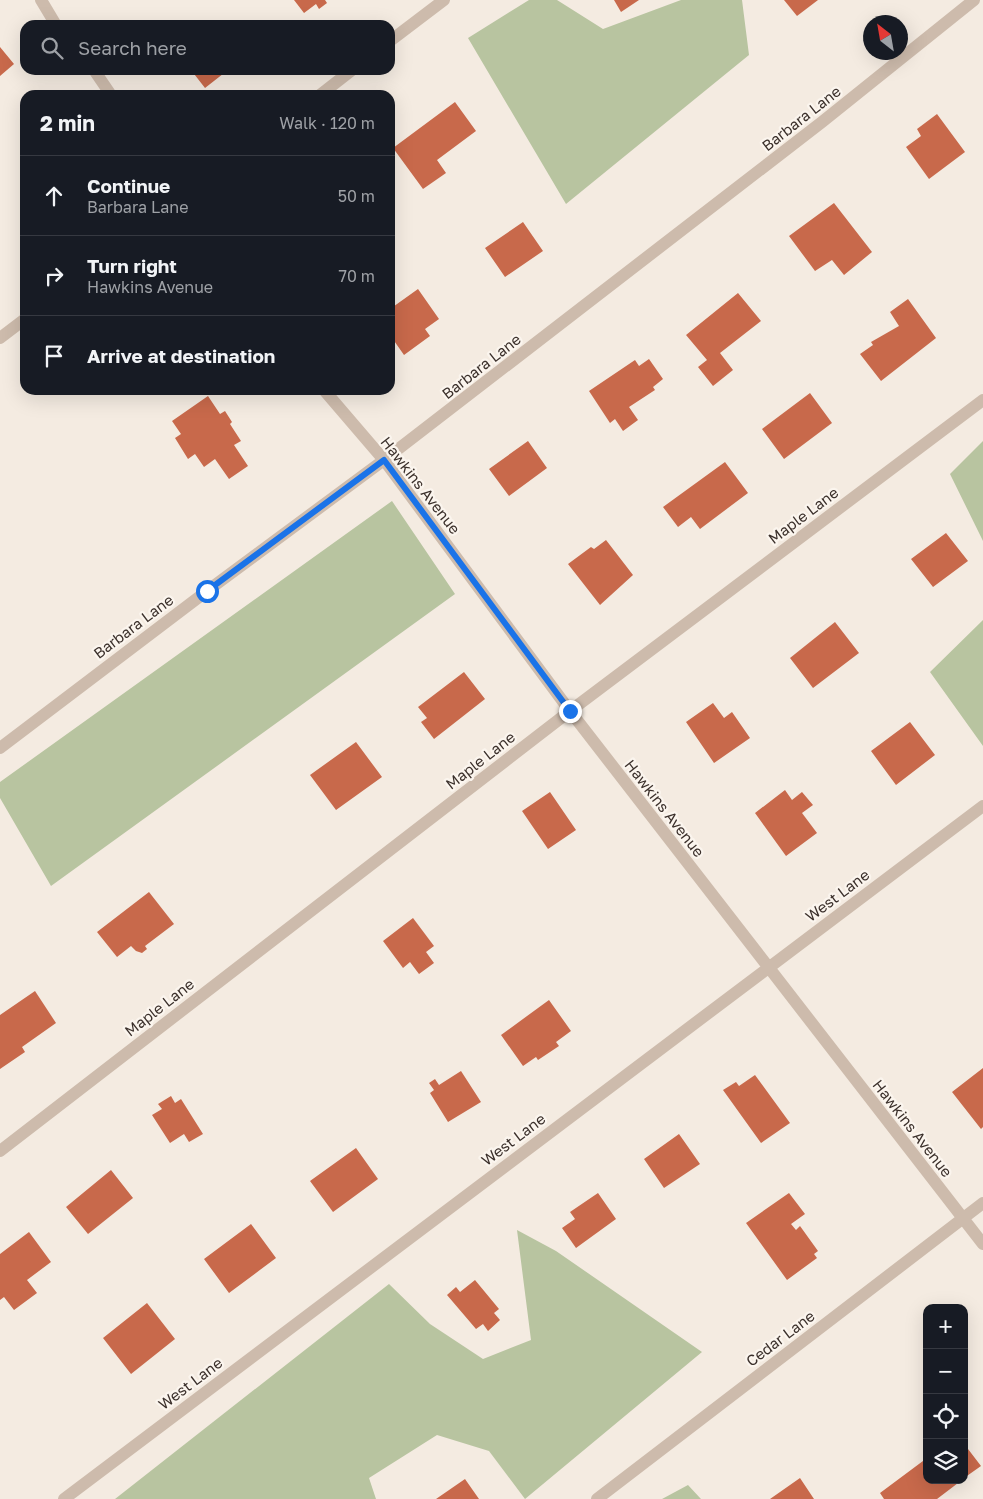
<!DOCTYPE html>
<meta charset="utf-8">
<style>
:root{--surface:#171b24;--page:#242831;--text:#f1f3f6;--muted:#9ea1a6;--line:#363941}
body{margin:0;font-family:"Golos Text",sans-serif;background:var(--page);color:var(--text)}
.controls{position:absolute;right:15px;bottom:15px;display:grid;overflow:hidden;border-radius:10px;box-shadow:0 5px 20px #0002}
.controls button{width:45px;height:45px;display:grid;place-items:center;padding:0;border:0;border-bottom:1px solid var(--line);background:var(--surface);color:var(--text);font:25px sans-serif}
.compass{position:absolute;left:863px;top:15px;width:45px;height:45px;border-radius:50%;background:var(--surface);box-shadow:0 5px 20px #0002;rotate:329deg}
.stop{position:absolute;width:15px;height:15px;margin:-11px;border:4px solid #1a73e8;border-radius:50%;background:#fff}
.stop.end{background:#1a73e8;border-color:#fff;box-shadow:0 1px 5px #0008}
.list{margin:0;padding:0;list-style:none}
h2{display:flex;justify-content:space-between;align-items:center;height:65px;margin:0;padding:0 20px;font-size:21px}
h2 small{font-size:16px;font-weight:400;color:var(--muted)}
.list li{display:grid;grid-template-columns:32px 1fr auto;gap:15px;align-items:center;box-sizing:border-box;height:80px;padding:0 20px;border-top:1px solid var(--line)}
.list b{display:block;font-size:19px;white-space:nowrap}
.list p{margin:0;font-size:16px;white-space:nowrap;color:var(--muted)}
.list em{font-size:16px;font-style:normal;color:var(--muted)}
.icon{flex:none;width:28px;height:28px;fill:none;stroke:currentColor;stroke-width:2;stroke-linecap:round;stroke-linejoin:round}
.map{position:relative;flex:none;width:983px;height:1499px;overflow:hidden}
.search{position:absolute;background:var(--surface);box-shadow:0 5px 20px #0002;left:20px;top:20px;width:375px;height:55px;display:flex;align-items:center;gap:12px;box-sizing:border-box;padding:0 18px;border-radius:15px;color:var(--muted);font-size:19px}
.panel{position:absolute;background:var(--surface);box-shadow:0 5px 20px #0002;left:20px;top:90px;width:375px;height:305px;border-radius:15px}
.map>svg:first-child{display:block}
.green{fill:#b8c4a0}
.building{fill:#c8694b}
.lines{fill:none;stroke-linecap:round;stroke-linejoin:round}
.minor{stroke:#cdbbac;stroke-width:12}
.route{stroke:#1a73e8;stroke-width:6}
.labels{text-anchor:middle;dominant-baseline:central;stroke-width:4.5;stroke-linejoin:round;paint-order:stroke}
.street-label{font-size:15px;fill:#3b302b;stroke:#fbf5ee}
</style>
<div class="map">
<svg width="983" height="1499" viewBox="0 0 983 1499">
<rect width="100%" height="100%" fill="#f4ebe1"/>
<!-- green -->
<path class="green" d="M529,0H557L603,29L681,0H742L749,55L566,204L468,38Z
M983,441V541L950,474Z
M392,501L455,594L51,886L0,798V782Z
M983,620V746L930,672Z
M517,1230L556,1251L702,1352L525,1499L489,1451L437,1435L369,1478L376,1499H115L389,1284L430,1324L483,1359L531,1340Z
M688,1485L701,1499H662Z"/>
<!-- building -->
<path class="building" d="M294,0H325L327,3L319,9L316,4L304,13Z
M614,0H639L621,12Z
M784,0H818L797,16Z
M0,47L14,64L0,76Z
M191,70H228L205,88Z
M455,102L476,131L437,160L446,173L423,189L393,148Z
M937,114L965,152L929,179L906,147L921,136L917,129Z
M834,203L872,252L844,275L832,260L815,271L789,236Z
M523,222L543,251L505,277L485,248Z
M418,289L439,319L425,329L430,336L404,355L390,335V309Z
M738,293L761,321L720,353L733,370L713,386L698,367L707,360L686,335Z
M908,299L936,338L881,381L860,354L873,345L871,342L899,326L890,312Z
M649,359L663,379L653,387L655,390L629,407L638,420L623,431L615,419L610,423L589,391L635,360L639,366Z
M810,393L832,423L784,459L762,429Z
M208,396L220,414L225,411L232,422L230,424L241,441L234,445L248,466L229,479L215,459L204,467L195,454L188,459L175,438L181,434L172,421Z
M528,441L547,468L509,496L489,469Z
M725,462L748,493L700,529L691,517L678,527L663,507Z
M946,533L968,561L933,587L911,559Z
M606,540L633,575L600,605L568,564L591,547L594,549Z
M835,622L859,653L813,688L790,658Z
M464,672L485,699L434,739L421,722L427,718L418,707Z
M713,703L724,718L732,712L750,738L714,763L686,722Z
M910,722L935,755L896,785L871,751Z
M356,742L382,777L336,810L310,775Z
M785,790L792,800L802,792L813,805L802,813L817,833L786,856L755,813Z
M550,792L576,830L548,849L522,811Z
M149,892L174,924L145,946L147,949L142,953L136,951L131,946L117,957L97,932Z
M413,918L434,946L426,952L434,963L419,974L410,962L403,968L383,941Z
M35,991L56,1023L22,1047L25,1052L0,1069V1015Z
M549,1000L571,1031L556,1042L559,1046L538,1060L536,1057L523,1066L501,1035Z
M983,1068V1127L981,1129L952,1092Z
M461,1071L481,1102L448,1122L430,1093L434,1090L429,1083L435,1079L439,1085Z
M755,1075L790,1123L761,1143L723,1090L736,1082L739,1086Z
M171,1096L175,1103L181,1099L203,1134L189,1142L184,1134L170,1143L152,1115L162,1109L158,1104Z
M679,1134L700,1164L664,1188L644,1159Z
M356,1148L378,1179L333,1212L310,1181Z
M111,1170L133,1198L88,1234L66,1207Z
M598,1193L616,1219L576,1248L562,1228L575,1219L570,1212Z
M789,1193L805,1214L791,1224L796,1230L800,1226L818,1251L814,1254L817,1258L787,1280L746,1223Z
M251,1224L276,1258L229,1293L204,1259Z
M29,1232L51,1262L27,1280L37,1293L14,1310L4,1297L0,1300V1254Z
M475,1280L499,1309L494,1313L500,1320L488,1331L483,1324L476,1329L447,1295L456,1287L460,1292Z
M147,1303L175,1339L131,1374L103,1338Z
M968,1449L981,1466L964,1478V1452Z
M927,1458V1480H962L937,1499H884L880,1493Z
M800,1478L814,1499H770Z
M465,1479L479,1499H436Z"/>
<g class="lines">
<!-- minor -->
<path class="minor" d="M41,0L56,25
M390,41L444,0
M94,70L111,95
M320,95L352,70
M0,338L25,319
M324,390L384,460L570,711L983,1244
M0,748L207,591L384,460L822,122L974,0
M0,1151L570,711L983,400
M64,1499L983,806
M597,1499L983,1203"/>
</g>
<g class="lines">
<!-- route -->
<path class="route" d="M207,591L384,460L570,711"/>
</g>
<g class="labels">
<!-- street labels -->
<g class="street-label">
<text transform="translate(801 118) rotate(-38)">Barbara Lane</text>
<text transform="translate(481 366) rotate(-38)">Barbara Lane</text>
<text transform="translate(421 485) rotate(52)">Hawkins Avenue</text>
<text transform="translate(803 515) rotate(-37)">Maple Lane</text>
<text transform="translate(133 626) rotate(-37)">Barbara Lane</text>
<text transform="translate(480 760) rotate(-38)">Maple Lane</text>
<text transform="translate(665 808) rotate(52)">Hawkins Avenue</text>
<text transform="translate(837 895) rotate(-37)">West Lane</text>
<text transform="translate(159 1007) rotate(-38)">Maple Lane</text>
<text transform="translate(913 1128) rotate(52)">Hawkins Avenue</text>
<text transform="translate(513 1139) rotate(-37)">West Lane</text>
<text transform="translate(780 1338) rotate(-37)">Cedar Lane</text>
<text transform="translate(190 1383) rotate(-37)">West Lane</text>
</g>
</g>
</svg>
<div class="controls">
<button>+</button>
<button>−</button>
<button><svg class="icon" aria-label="locate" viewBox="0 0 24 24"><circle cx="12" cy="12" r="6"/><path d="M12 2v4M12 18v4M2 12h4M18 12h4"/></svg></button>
<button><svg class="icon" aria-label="layers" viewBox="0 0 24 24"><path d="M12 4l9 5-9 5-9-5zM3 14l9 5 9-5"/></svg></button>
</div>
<svg class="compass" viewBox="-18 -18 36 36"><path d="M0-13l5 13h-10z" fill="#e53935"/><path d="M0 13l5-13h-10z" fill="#9ea1a6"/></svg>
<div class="stop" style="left:207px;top:591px"></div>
<div class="stop end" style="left:570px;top:711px"></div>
<div class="search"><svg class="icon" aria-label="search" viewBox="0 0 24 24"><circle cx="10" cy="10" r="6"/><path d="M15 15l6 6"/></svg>Search here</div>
<section class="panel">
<h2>2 min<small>Walk · 120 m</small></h2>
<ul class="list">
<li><svg class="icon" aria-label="ahead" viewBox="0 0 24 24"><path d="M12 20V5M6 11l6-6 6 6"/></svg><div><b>Continue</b><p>Barbara Lane</p></div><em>50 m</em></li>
<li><svg class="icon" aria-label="right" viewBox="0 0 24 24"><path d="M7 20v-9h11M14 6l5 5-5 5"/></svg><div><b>Turn right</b><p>Hawkins Avenue</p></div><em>70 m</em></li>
<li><svg class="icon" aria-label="arrive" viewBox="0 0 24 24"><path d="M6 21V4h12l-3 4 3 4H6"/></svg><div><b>Arrive at destination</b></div></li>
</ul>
</section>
</div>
